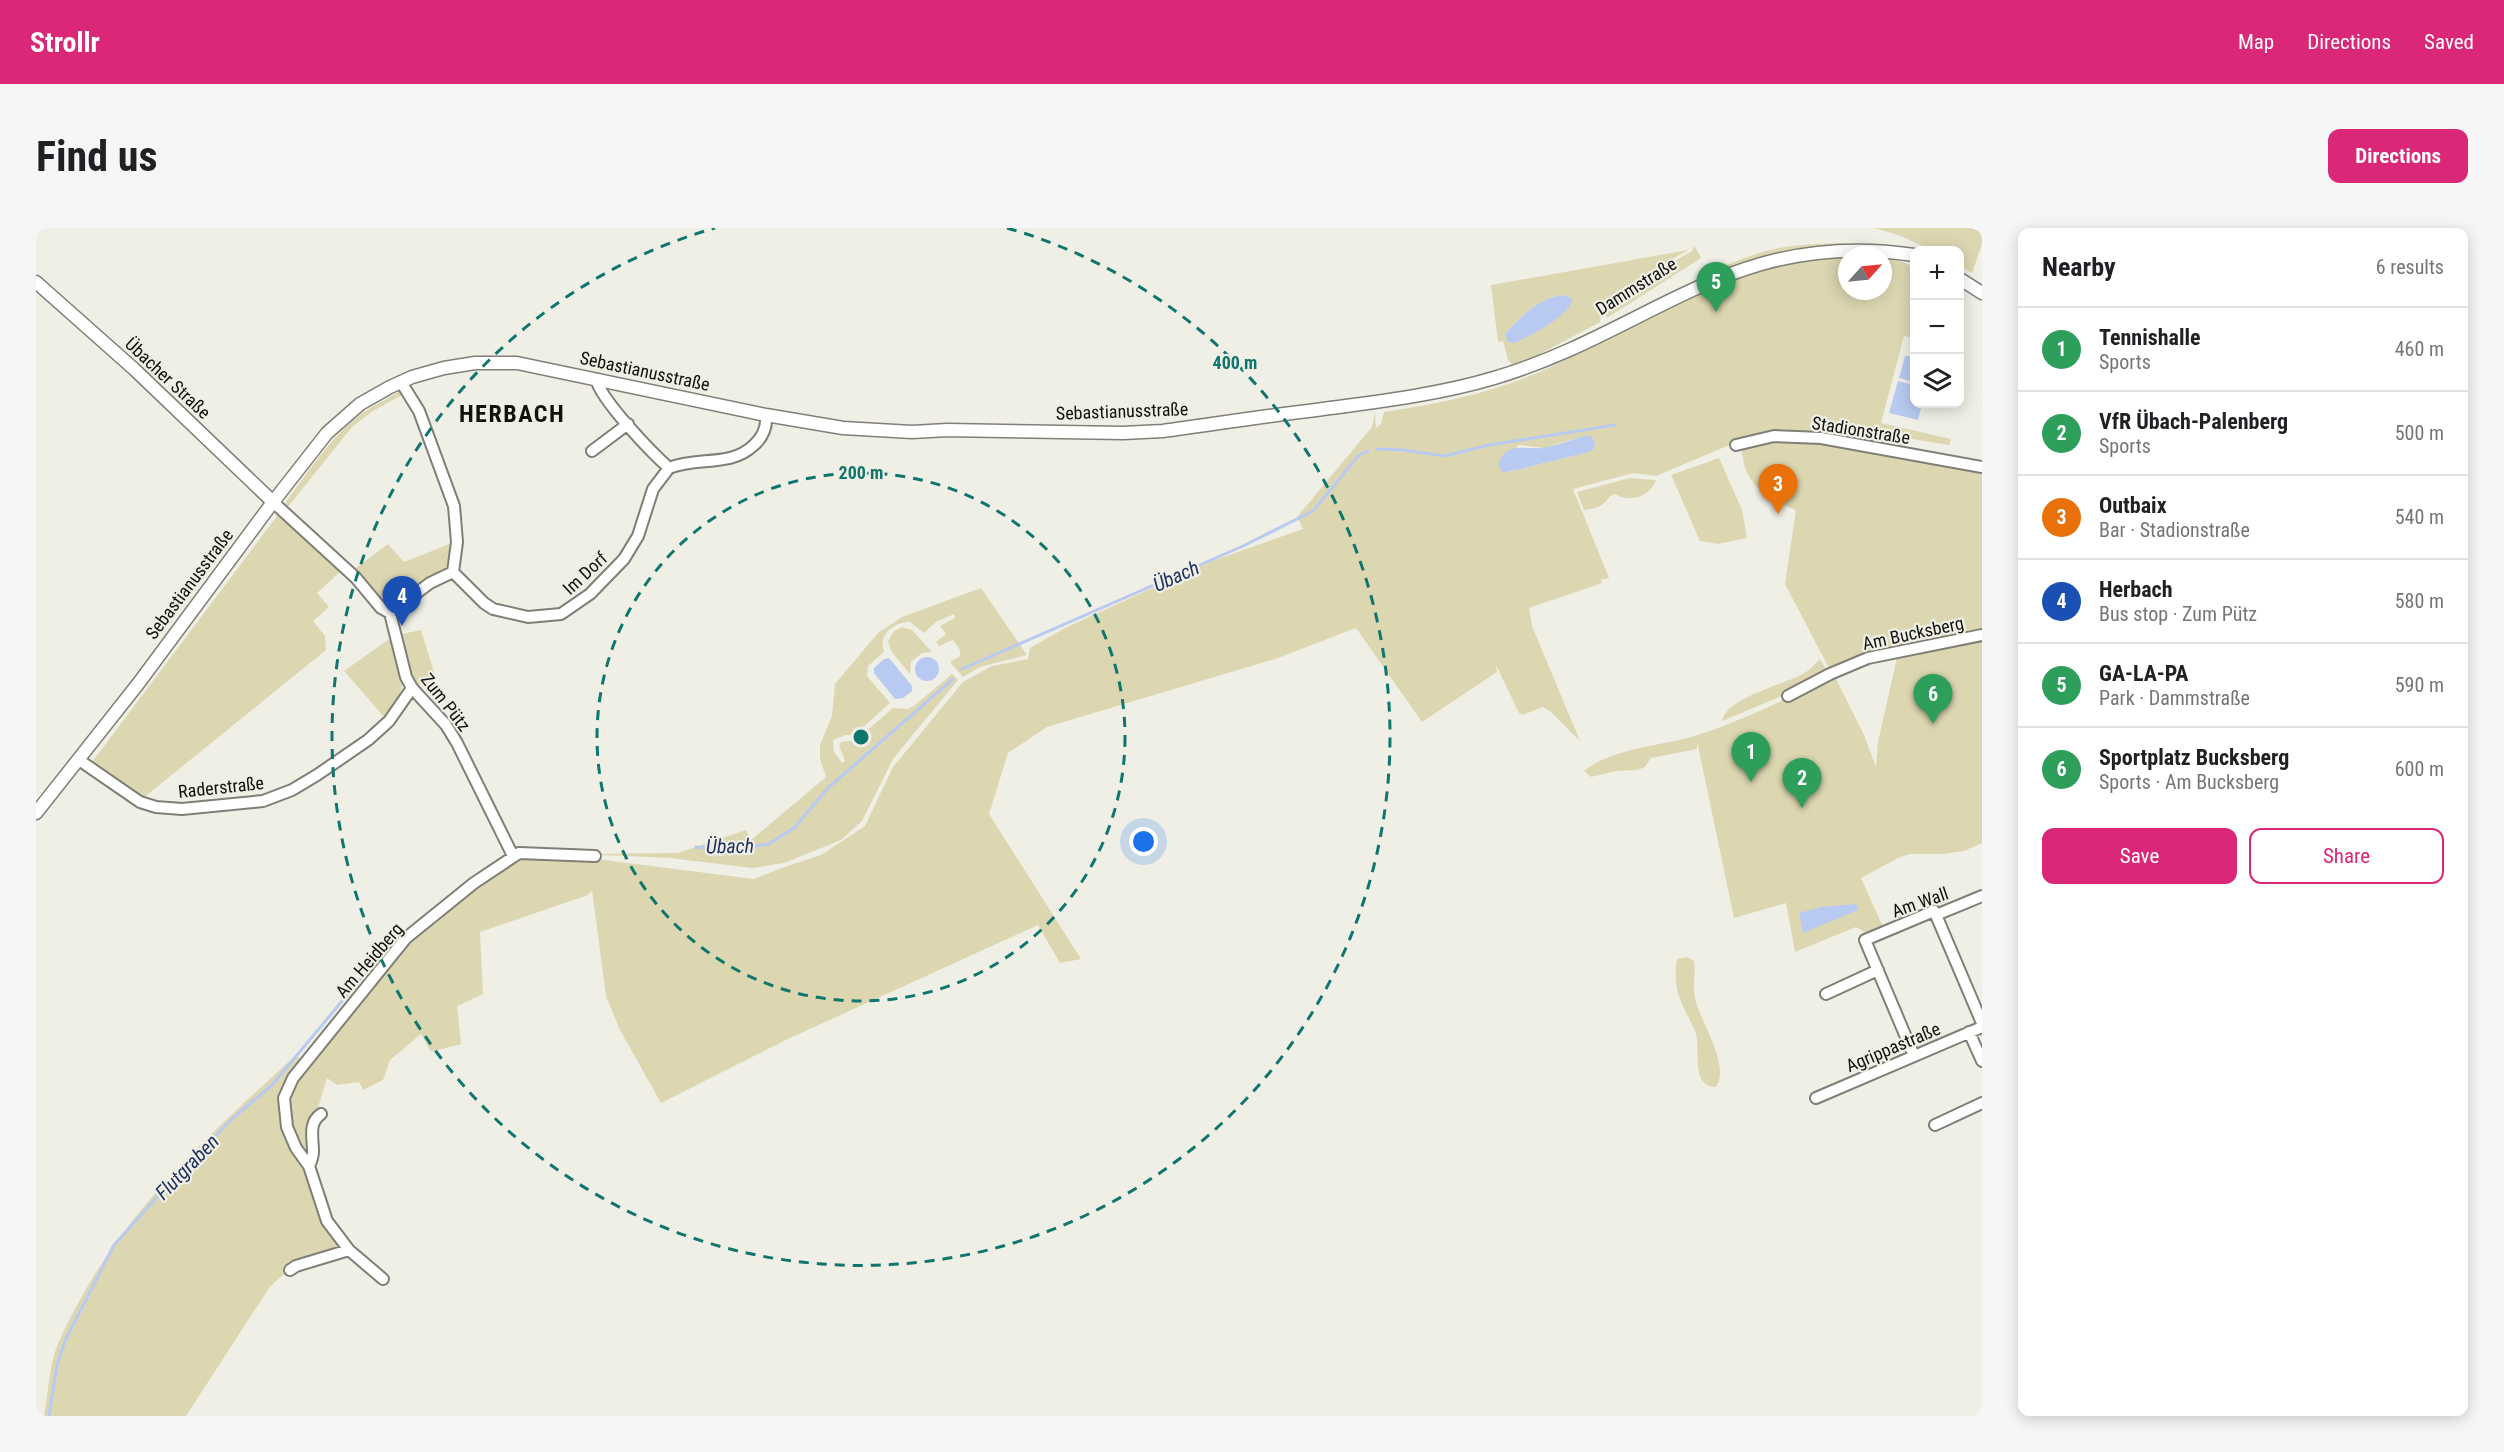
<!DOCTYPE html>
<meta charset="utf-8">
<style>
:root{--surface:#fff;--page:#f6f6f6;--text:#202124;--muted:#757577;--line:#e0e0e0;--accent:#db2777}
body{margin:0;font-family:"Roboto Condensed",sans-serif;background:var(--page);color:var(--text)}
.controls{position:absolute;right:18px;top:18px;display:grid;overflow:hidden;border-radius:12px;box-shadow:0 3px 15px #0003}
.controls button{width:54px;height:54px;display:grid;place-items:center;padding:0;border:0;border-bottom:2px solid var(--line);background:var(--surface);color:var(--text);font:30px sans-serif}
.compass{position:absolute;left:1802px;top:18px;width:54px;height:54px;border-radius:50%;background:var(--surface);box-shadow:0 3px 15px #0003;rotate:63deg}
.you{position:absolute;left:1108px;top:614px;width:21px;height:21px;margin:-15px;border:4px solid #fff;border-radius:50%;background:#1a73e8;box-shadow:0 0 0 9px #1a73e833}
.badge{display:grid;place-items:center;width:39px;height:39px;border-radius:50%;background:var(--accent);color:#fff;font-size:20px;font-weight:700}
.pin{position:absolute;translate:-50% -50px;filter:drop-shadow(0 2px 3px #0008)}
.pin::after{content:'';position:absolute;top:32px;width:21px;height:18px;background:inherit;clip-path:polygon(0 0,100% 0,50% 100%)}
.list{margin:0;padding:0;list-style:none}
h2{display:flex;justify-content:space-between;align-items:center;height:78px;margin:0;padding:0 24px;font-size:26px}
h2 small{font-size:20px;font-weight:400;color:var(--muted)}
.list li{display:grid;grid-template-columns:39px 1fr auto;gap:18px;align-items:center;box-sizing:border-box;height:84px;padding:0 24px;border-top:2px solid var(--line)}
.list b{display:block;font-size:22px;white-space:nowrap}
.list p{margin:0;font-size:20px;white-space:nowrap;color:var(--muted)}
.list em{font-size:20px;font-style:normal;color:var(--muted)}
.actions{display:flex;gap:12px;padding:18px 24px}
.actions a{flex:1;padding:14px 0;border:2px solid var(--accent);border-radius:12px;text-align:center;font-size:21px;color:var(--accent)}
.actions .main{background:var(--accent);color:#fff}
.icon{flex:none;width:33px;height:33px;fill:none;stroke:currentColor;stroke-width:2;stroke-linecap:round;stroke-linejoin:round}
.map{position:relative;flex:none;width:1946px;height:1188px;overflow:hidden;border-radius:12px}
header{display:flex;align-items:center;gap:36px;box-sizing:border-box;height:84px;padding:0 30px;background:var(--accent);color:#fff}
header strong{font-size:28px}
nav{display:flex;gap:33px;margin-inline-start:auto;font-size:21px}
.intro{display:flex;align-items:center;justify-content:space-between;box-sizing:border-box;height:144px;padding:0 36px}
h1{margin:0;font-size:42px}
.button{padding:15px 27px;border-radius:12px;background:var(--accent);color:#fff;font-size:21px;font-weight:700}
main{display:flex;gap:36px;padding:0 36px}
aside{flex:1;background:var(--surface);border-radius:12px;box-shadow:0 3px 15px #0003}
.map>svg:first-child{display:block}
.green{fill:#dcd7b1;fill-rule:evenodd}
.water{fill:#b8caf1}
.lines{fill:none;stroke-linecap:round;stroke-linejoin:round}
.stream{stroke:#b8caf1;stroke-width:3}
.minor-casing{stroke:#807f77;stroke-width:14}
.tertiary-casing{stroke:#807f77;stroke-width:15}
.minor{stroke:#fff;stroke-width:10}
.tertiary{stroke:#fff;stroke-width:12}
.ring{fill:none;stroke:#0f766e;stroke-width:3;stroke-dasharray:10 8}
.labels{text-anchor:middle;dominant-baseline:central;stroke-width:4.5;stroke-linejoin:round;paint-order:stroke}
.street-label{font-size:18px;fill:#11110e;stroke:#f0efe6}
.water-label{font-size:20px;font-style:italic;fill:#1d2f5f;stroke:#f0efe6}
.district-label{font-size:24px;font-weight:bold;letter-spacing:1.5px;fill:#11110e;stroke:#f0efe6}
.centre{fill:#0f766e;stroke:#f0efe6;stroke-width:3}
.ring-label{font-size:18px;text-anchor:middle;font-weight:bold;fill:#0f766e;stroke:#f0efe6;stroke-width:4.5;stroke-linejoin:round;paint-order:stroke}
</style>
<header>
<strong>Strollr</strong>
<nav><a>Map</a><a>Directions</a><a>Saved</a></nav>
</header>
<div class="intro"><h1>Find us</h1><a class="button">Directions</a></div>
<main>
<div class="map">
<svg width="1946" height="1188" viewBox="0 0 1946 1188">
<rect width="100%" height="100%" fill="#f0efe6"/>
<!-- green -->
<path class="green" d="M1839,0H1935L1946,4V16L1936,45L1924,38V22H1895L1865,8Z
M1807,15L1850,27L1878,39V110L1868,108L1845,195L1915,211L1913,217L1864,209L1861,219L1747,201L1710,210L1620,248L1597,245L1537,261L1573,350L1565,352L1566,355L1493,380L1496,398L1544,513L1515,484L1507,479L1487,487L1483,485L1460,437L1461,444L1386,494L1320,400L1242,430L1011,499L972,525L953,586L1045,731L1024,735L1002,697L754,810L625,875L584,802L570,768L556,662L552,667L444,704L447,766L421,778L425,816L395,824L385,806L354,832L347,852L327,862L323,854L301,857L291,850L274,906L285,964L278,972L284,989L310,1022C275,1032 258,1033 233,1060L150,1188H8C12,1166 13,1141 20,1121C29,1098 41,1077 53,1056C106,966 184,897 260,827L268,835L375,704L480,631L496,628L554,629L558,635L560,631L718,651L751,638L785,627L829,598L857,539L927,454L956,438L992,431L994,420L1031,399L1173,334L1267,301L1261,289L1336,199L1339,184L1340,200L1345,196L1348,184C1416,174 1478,160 1539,127C1603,92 1662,40 1734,22C1758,16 1783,16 1807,15ZM1811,27H1847V63H1811ZM1548,208H1555L1559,215L1549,225L1467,245L1462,237L1483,217L1508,220Z
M1658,17L1665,30L1571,90L1569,84L1572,81L1625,41L1656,23Z
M1652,22L1621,40L1566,82L1564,94L1485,136L1477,137L1472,132L1467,113L1462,114L1455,57ZM1528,67L1469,106C1485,89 1503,69 1528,67Z
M364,163L368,166L337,183L316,199L251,280L250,274C272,244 294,210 324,187C336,178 351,171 364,163Z
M1750,209L1946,240V403L1794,442L1749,356L1760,282C1731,271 1707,256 1706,221L1712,215Z
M1683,230L1706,282L1711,310L1682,316L1664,313L1635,247Z
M1594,250L1620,252C1614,269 1594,275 1579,266L1574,268C1568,278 1560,281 1548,282L1541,264Z
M244,284L306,342L281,365L293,379L277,393L289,408L290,422L106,571L56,534Z
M416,315L413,336L409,341L368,369L355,363L349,365L344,371L317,342L352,316L368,334Z
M945,360L991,427L944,439L927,449L914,434L924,428V422L917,412L903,418L900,414L910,406L904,398L919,390L918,386L900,394L888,405L874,394C857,394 842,407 848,424L832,438L831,448L854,475L818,507H809L797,512L798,524L806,535L809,533L803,517L805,514L820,512L857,480L871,481L878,478L916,446L922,452L857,531L826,593L805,612L748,635L716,640L634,630L545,626L642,625L710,602L715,612L790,549L784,531V517L796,488L799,456L842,405L866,389Z
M866,399L876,402L896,424L886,425L875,434L874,446L855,423L852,413L858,403Z
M385,402L398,444L381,459L375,448L366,406Z
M359,407C366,439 375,464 348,489L308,443Z
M1946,410V615L1928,623L1907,626H1874L1862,630L1825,650L1847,699L1832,706L1820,699L1759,724L1750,675L1698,690L1661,513V521L1615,530L1609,539L1602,542L1580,543L1555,549L1548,543C1576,520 1627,518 1662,507C1709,492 1754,469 1798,447L1828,507L1840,539L1842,514L1862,425Z
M1784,431L1791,443L1748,467L1686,493C1690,469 1752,456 1770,444C1775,441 1780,435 1784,431Z
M1651,729L1658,733C1660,747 1656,758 1659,770C1664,794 1695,837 1680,859C1653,858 1666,820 1659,803C1646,774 1636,765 1641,731Z"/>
<!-- water -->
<path class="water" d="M1528,67L1537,71C1532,89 1495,108 1478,115L1472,114L1469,106C1485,89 1503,69 1528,67Z
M1875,122L1878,123V154L1863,150L1869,128H1874Z
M1862,153L1878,157V176H1886L1882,192L1853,185Z
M1548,208H1555L1559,215L1557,222L1549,225L1467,245L1462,237C1471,212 1487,222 1506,220C1520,218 1535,212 1548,208Z
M879 441a12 12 0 1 1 24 0a12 12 0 1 1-24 0Z
M853,430L876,458V463L867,470L859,471L838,445V440L848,431Z
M1820,676L1822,682L1767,705L1763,685L1785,679Z"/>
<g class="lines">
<!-- stream -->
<path class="stream" d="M1341,221L1367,222L1409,228L1453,217L1579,197
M926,441L1207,318L1277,283L1323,227L1332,223
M660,619L691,622L733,616L759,599L792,560L917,451
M13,1188L21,1137L29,1113L78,1017L149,938L197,890L236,857L347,724"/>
<!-- minor casing -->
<g class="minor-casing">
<path id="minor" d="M560,151C565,172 615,224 633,240
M365,154L383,183L418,278L421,314L417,344
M1700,217L1738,208L1785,210L1946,239
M556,223L592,196
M237,274L320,350L345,380L354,385L370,449L376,460L410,497L421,515L477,628
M417,344L448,375L457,381L492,389L525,386L554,366L588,331L602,308L617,261L633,240C662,228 694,240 718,217C727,209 731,199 730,187
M354,385L394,355L417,344
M1752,468L1794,446L1832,430L1946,407
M43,532L104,574L120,579L146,581L227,573L256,562L281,547L332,512L353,493L376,460
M1900,687L1946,795
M1790,766L1842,742
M1933,804L1946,833
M1878,828L1829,712L1898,683L1900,687L1946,668
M1780,870L1946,799
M1899,897L1946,875
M273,938C275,934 277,929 277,923C277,910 272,895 285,886
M254,1042L260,1038L313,1022
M347,1051L313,1022L291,993L273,938L260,920L251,899L248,870L257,850L370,710L438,655L483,625L559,628"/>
</g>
<!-- tertiary casing -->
<g class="tertiary-casing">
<path id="tertiary" d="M1924,51L1946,65
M0,54L98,141L237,274
M0,585L102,456L237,274L291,205L324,176L354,159L376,149L408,140L439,135H481L730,187L807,200L876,204L911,202L1087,205L1127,203C1178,196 1229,188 1280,182C1339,174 1401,167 1458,150C1614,104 1696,0 1878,27"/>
</g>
<!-- minor -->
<use href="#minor" class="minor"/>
<!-- tertiary -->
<use href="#tertiary" class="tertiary"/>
</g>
<!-- distance rings -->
<g class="ring">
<circle cx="825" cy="509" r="264"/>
<path d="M971 0A529 529 0 1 1 679 0"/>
</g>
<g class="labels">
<!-- street labels -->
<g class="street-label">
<text transform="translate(1600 58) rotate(-32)">Dammstraße</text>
<text transform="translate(609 143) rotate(12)">Sebastianusstraße</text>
<text transform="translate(132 150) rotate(43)">Übacher Straße</text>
<text transform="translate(1086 183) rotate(-2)">Sebastianusstraße</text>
<text transform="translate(1825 202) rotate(9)">Stadionstraße</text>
<text transform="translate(549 345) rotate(-43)">Im Dorf</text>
<text transform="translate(153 356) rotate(-53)">Sebastianusstraße</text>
<text transform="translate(1877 405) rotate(-12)">Am Bucksberg</text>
<text transform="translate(410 474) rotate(52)">Zum Pütz</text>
<text transform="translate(185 559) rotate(-6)">Raderstraße</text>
<text transform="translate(1884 674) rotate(-19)">Am Wall</text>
<text transform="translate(333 732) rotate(-49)">Am Heidberg</text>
<text transform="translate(1857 819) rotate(-23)">Agrippastraße</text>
</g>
<!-- water labels -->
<g class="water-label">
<text transform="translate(1140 348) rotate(-24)">Übach</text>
<text transform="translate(694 618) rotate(-1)">Übach</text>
<text transform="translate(151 939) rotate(-46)">Flutgraben</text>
</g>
<!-- district labels -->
<g class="district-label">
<text x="476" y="186">HERBACH</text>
</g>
</g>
<circle cx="825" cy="509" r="9" class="centre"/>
<g class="ring-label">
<text x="1199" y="141">400 m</text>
<text x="825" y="251">200 m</text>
</g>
</svg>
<div class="controls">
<button>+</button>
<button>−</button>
<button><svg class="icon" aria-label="layers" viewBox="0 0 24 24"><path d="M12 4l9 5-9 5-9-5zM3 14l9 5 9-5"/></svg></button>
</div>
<svg class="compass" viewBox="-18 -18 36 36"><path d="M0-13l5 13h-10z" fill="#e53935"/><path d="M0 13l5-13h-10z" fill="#757577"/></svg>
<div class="you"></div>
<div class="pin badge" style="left:1715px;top:554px;background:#2e9e5b">1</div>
<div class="pin badge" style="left:1766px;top:580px;background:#2e9e5b">2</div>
<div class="pin badge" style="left:1742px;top:286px;background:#e8710a">3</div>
<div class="pin badge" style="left:366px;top:398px;background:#1a4fb4">4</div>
<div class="pin badge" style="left:1680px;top:84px;background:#2e9e5b">5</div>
<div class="pin badge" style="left:1897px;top:496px;background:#2e9e5b">6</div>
</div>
<aside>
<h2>Nearby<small>6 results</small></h2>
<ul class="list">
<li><span class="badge" style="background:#2e9e5b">1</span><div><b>Tennishalle</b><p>Sports</p></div><em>460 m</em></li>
<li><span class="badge" style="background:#2e9e5b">2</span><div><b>VfR Übach-Palenberg</b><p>Sports</p></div><em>500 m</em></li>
<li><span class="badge" style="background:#e8710a">3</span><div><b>Outbaix</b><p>Bar · Stadionstraße</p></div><em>540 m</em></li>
<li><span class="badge" style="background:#1a4fb4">4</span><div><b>Herbach</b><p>Bus stop · Zum Pütz</p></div><em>580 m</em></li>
<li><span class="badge" style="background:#2e9e5b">5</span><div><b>GA-LA-PA</b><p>Park · Dammstraße</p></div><em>590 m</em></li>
<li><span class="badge" style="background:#2e9e5b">6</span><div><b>Sportplatz Bucksberg</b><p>Sports · Am Bucksberg</p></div><em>600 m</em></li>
</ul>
<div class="actions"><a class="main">Save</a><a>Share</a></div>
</aside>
</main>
